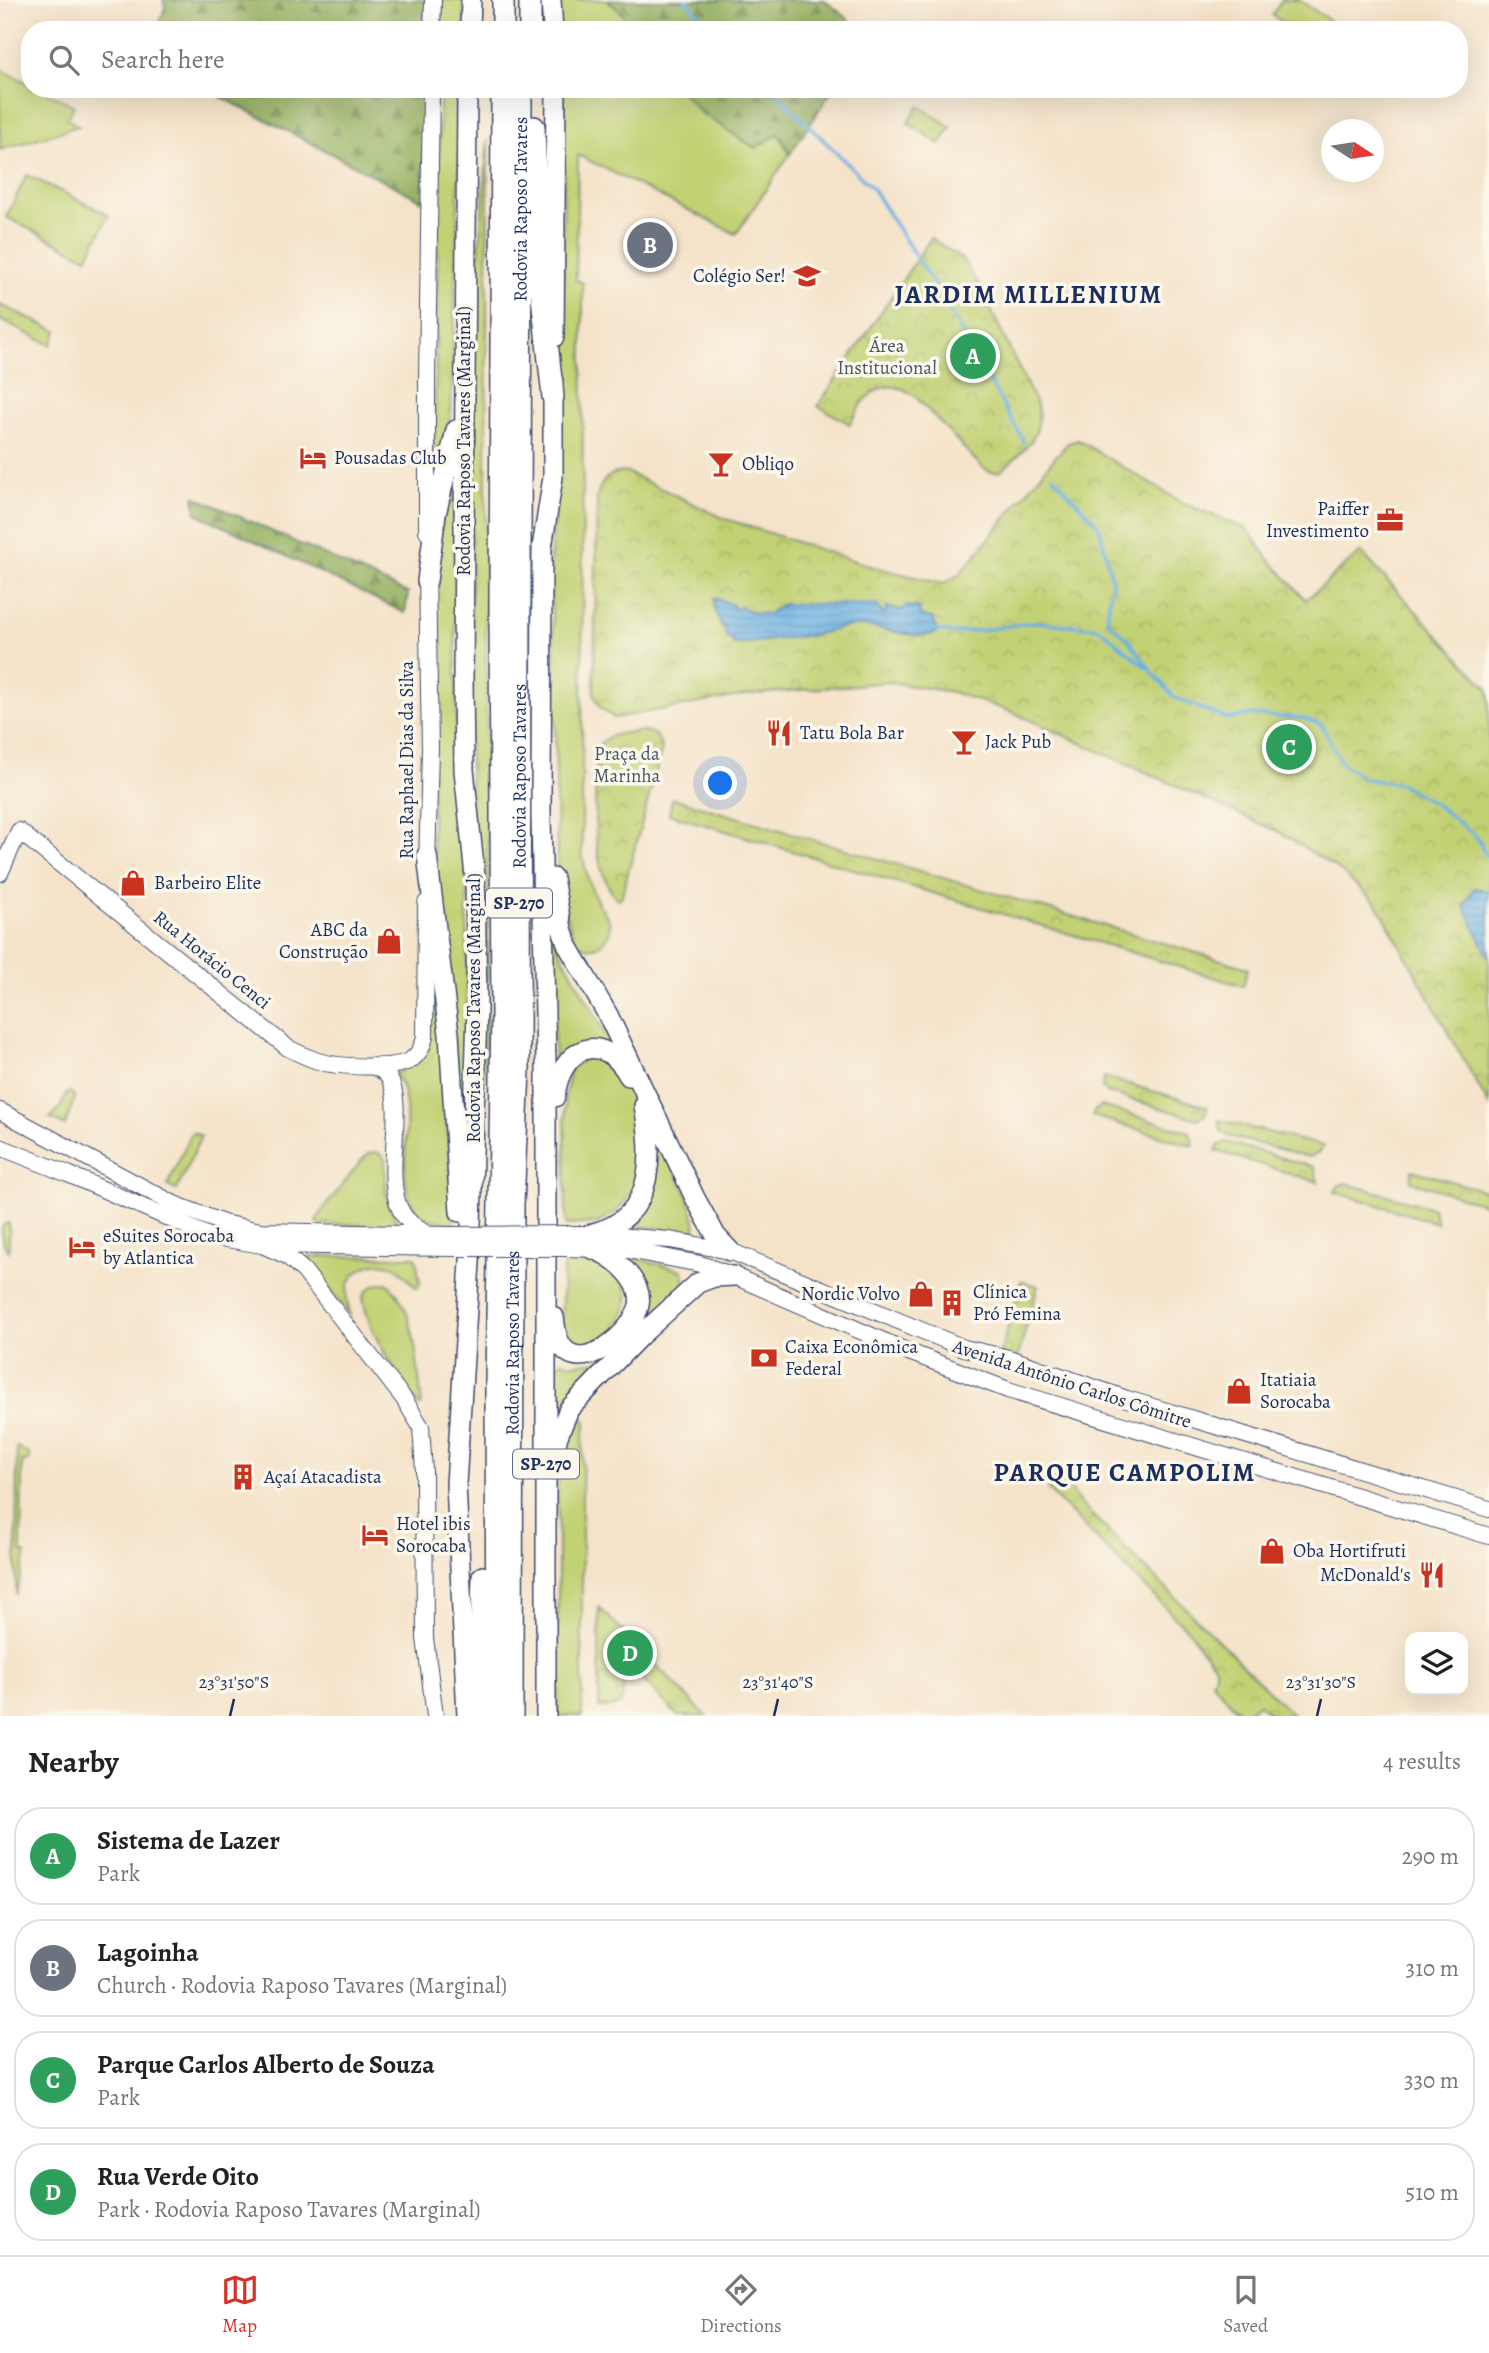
<!DOCTYPE html>
<meta charset="utf-8">
<style>
:root{--surface:#fff;--page:#f6f6f6;--text:#222;--muted:#767676;--line:#e0e0e0;--accent:#d93025}
body{margin:0;font-family:Alegreya,serif;background:var(--page);color:var(--text)}
.controls{position:absolute;right:21px;bottom:21px;display:grid;overflow:hidden;border-radius:14px;box-shadow:0 7px 28px #0002}
.controls button{width:63px;height:63px;display:grid;place-items:center;padding:0;border:0;border-bottom:2px solid var(--line);background:var(--surface);color:var(--text);font:35px sans-serif}
.compass{position:absolute;left:1321px;top:119px;width:63px;height:63px;border-radius:50%;background:var(--surface);box-shadow:0 7px 28px #0002;rotate:102deg}
.you{position:absolute;left:721px;top:784px;width:24px;height:24px;margin:-18px;border:5px solid #fff;border-radius:50%;background:#1a73e8;box-shadow:0 0 0 10px #1a73e833}
.badge{display:grid;place-items:center;width:46px;height:46px;border-radius:50%;background:var(--accent);color:#fff;font-size:23px;font-weight:700}
.pin{position:absolute;translate:-50% -50%;border:4px solid #fff;box-shadow:0 2px 7px #0006}
.list{margin:0;padding:0;list-style:none}
h2{display:flex;justify-content:space-between;align-items:center;height:91px;margin:0;padding:0 28px;font-size:30px}
h2 small{font-size:23px;font-weight:400;color:var(--muted)}
.list li{display:grid;grid-template-columns:46px 1fr auto;gap:21px;align-items:center;box-sizing:border-box;height:98px;margin:0 14px 14px;padding:0 14px;border:2px solid var(--line);border-radius:28px}
.list b{display:block;font-size:26px;white-space:nowrap}
.list p{margin:0;font-size:23px;white-space:nowrap;color:var(--muted)}
.list em{font-size:23px;font-style:normal;color:var(--muted)}
.icon{flex:none;width:38px;height:38px;fill:none;stroke:currentColor;stroke-width:2;stroke-linecap:round;stroke-linejoin:round}
.map{position:relative;flex:none;width:1489px;height:1716px;overflow:hidden}
.search{position:absolute;background:var(--surface);box-shadow:0 7px 28px #0002;left:21px;right:21px;top:21px;height:77px;display:flex;align-items:center;gap:18px;box-sizing:border-box;padding:0 24px;border-radius:28px;color:var(--muted);font-size:26px}
.sheet{height:539px;background:var(--surface)}
nav{display:flex;justify-content:space-around;align-items:center;box-sizing:border-box;height:98px;border-top:2px solid var(--line);background:var(--surface);font-size:19px;color:var(--muted)}
nav a{display:grid;justify-items:center;gap:4px}
nav .on{color:var(--accent)}
.map>svg:first-child{display:block}
.green{fill:#c2d173;stroke:#6e8068;stroke-width:2}
.forest{fill:url(#forest-firs);stroke:#5a7162;stroke-width:2}
.park{fill:url(#park-crowns);stroke:#6e8068;stroke-width:2}
.water{fill:url(#water-rules);stroke:#4470a0;stroke-width:2}
.lines{fill:none;stroke-linecap:round;stroke-linejoin:round}
.stream{stroke:#6cb1e2;stroke-width:3.5}
.secondary-casing{stroke:#3c4a6e;stroke-width:18}
.trunk-casing{stroke:#3c4a6e;stroke-width:22}
.motorway-casing{stroke:#3c4a6e;stroke-width:24}
.secondary{stroke:#fff;stroke-width:16}
.trunk{stroke:#fff;stroke-width:19}
.motorway{stroke:#fff;stroke-width:21}
.secondary-bridge-casing{stroke:#3c4a6e;stroke-width:18;stroke-linecap:butt}
.secondary-bridge{stroke:#fff;stroke-width:16}
.ticks{fill:none;stroke:#1b2f5e;stroke-width:2.5}
.labels{text-anchor:middle;dominant-baseline:central;stroke-width:7;stroke-linejoin:round;paint-order:stroke}
.shield{fill:#fbf7ec;stroke:#5e6b89;stroke-width:2}
.shield-label{font-size:18px;font-weight:bold;fill:#1b2f5e}
.street-label{font-size:19px;fill:#1b2f5e;stroke:#fbf7ec}
.poi-label{font-size:19px;fill:#1b2f5e;stroke:#fbf7ec;text-anchor:start}
.park-label{font-size:19px;fill:#455863;stroke:#fbf7ec}
.district-label{font-size:26px;font-weight:bold;letter-spacing:2px;fill:#1b2f5e;stroke:#fbf7ec}
.ticks-label{font-size:18px;text-anchor:middle;fill:#1b2f5e;stroke:#fbf7ec;stroke-width:7;stroke-linejoin:round;paint-order:stroke}
</style>
<div class="map">
<svg width="1489" height="1716" viewBox="0 0 1489 1716">
<defs>
<pattern id="forest-firs" width="22" height="20" patternUnits="userSpaceOnUse" patternTransform="scale(1.75)"><rect width="22" height="20" fill="#99b365"/><path d="M5 1l3.5 6h-7zM16 11l3.5 6h-7z" fill="#7c9256"/></pattern>
<pattern id="park-crowns" width="20" height="18" patternUnits="userSpaceOnUse" patternTransform="scale(1.75)"><rect width="20" height="18" fill="#c2d173"/><path d="M2 6a3 3 0 1 1 6 0M12 15a3 3 0 1 1 6 0" fill="none" stroke="#a6b466"/></pattern>
<pattern id="water-rules" width="6" height="5" patternUnits="userSpaceOnUse" patternTransform="scale(1.75)"><rect width="6" height="5" fill="#6cb1e2"/><path d="M0 2.5h6" fill="none" stroke="#5890ba"/></pattern>
</defs>
<rect width="100%" height="100%" fill="#fbf7ec"/>
<filter id="ink" filterUnits="userSpaceOnUse"><feTurbulence type="fractalNoise" baseFrequency=".0143" numOctaves="2"/><feDisplacementMap in="SourceGraphic" scale="14" xChannelSelector="R" yChannelSelector="G"/><feConvolveMatrix kernelMatrix="1 2 1 2 8 2 1 2 1" color-interpolation-filters="sRGB"/></filter>
<filter id="wash" filterUnits="userSpaceOnUse"><feTurbulence type="fractalNoise" baseFrequency=".00686" numOctaves="4" result="noise"/><feDisplacementMap in="SourceGraphic" scale="28" xChannelSelector="R" yChannelSelector="G"/><feGaussianBlur stdDeviation="1.57" result="paint"/><feColorMatrix in="noise" values="0 0 0 0 0 0 0 0 0 0 0 0 0 0 0 0 0 1.4 0 .05"/><feComposite in="paint" operator="in"/></filter>
<g filter="url(#wash)">
<rect width="100%" height="100%" fill="#f5e3c9"/>
<!-- green -->
<path class="green" d="M442,0H465L464,30H441Z
M557,0H607L622,13L629,30H559Z
M1282,0H1299L1329,20L1322,30H1294L1272,15Z
M0,69L30,84V89H41L74,106L67,119L79,126L0,150Z
M440,89H462L451,414L440,461L434,476Z
M562,89H680L700,112L755,148L779,133L790,154L736,234L578,155L576,280L583,283L582,853C585,870 589,885 597,901C601,909 609,916 610,925C611,945 589,954 575,942L560,895L557,857L554,642L549,574L561,434L564,146Z
M919,106L951,127L940,144L908,123Z
M488,139C486,326 485,513 486,700C487,840 493,982 480,1123L469,735L475,303Z
M27,175L109,215L87,258L6,217Z
M452,481L454,485L457,770L467,881V1104L465,1108L461,1107L432,836L433,556Z
M549,925L563,957L612,1046L555,1061Z
M437,973L454,1223C367,1225 430,1113 394,1073L402,1071L433,1017L434,976Z
M586,1057L599,1059L622,1074L641,1115L642,1164L636,1187L617,1211L597,1223L566,1225L565,1096L571,1069Z
M654,1135L661,1141C668,1155 700,1216 695,1228C693,1233 691,1233 686,1234L651,1227L626,1228Z
M376,1152L381,1154L385,1159L386,1194L397,1224L395,1226L319,1224L316,1222L322,1211L362,1160L368,1154Z
M9,1223V1251C2,1244 0,1235 3,1225Z
M310,1256L416,1257L420,1283L417,1288C408,1282 404,1271 393,1266C372,1258 349,1271 347,1293C346,1300 349,1308 350,1315L309,1263Z
M633,1258L682,1270L685,1280L682,1287L562,1405L555,1417L556,1366L562,1361L571,1364L601,1361L612,1353L648,1304L649,1291L644,1279L630,1262Z
M564,1259C575,1259 586,1259 597,1262C658,1283 615,1353 571,1344L561,1321Z
M387,1283C417,1307 417,1369 422,1405L419,1406C399,1378 366,1330 363,1296C369,1286 375,1284 387,1283Z
M582,1417L586,1422L583,1439L582,1491V1716H558V1484L570,1439Z
M17,1447L29,1454L30,1460L22,1463L21,1551L26,1554L16,1595Z"/>
<!-- forest -->
<path class="forest" d="M163,0H427L426,30H157L165,7Z
M607,0H824L847,18L854,30H629L622,13Z
M206,89H425L423,201Z
M680,89H833L790,154L779,134L755,148L700,112Z
M194,496L408,593L405,613L196,513Z"/>
<!-- park -->
<path class="park" d="M931,238L962,259L981,289L1037,406C1045,436 1022,452 1001,471C991,474 987,471 979,464L915,396C884,374 864,395 850,424L818,406Z
M0,305L57,331L51,345L0,320Z
M1078,440L1183,503L1247,529L1269,559L1306,600L1361,552L1489,690V1105L1377,904L1338,869L1281,833L1012,712L952,692L889,682L746,695L614,718L601,708L594,695L597,499C600,481 608,472 626,472L723,518L870,566L943,584L961,573L1056,456L1068,443Z
M641,731C655,731 659,737 662,749L621,898L617,899C587,865 597,795 596,752C603,732 622,734 641,731Z
M672,798L1248,968L1243,986L669,814Z
M1104,1077L1208,1107L1205,1115L1197,1119L1109,1093L1102,1087Z
M71,1092L75,1097L65,1126L50,1118L60,1108L66,1094Z
M1102,1106L1190,1132L1194,1146L1092,1116L1095,1110Z
M1219,1120L1324,1146L1318,1153L1309,1157L1228,1136L1221,1131Z
M192,1132L201,1136L177,1190L167,1186Z
M1226,1142L1314,1167L1318,1182L1216,1151L1219,1145Z
M1412,1170L1489,1192V1206L1411,1181Z
M1345,1183L1433,1208L1437,1223L1335,1192L1338,1186Z
M1021,1281L1038,1286L1017,1360L1000,1355Z
M1058,1475H1063L1079,1502L1294,1716H1272L1258,1703L1242,1716L1212,1682C1220,1666 1212,1662 1202,1650C1198,1646 1195,1639 1192,1634L1048,1490L1049,1485Z
M599,1607L706,1716H678L634,1671L625,1682L621,1703L615,1707H599Z"/>
<!-- water -->
<path class="water" d="M714,598L732,604L735,609L741,607L751,612L768,614L783,604H876L883,614L887,611L886,607L901,610L907,606L920,608V616L932,618L938,631C924,643 879,626 860,626C843,625 829,632 813,635C786,639 760,641 733,645V639L726,638L725,628L722,627L715,611Z
M1474,888L1489,891V958L1464,905Z"/>
<g class="lines">
<!-- stream -->
<path class="stream" d="M686,0L712,30
M772,89L872,188L943,299L1024,442
M1053,476L1099,526L1112,580L1107,621L1127,638L1153,673L1175,698L1228,719L1250,715L1302,718L1322,725L1341,763L1366,779L1401,784L1435,804L1471,832L1479,840L1484,852L1489,858
M937,630L953,633L984,630L1035,622L1099,628L1147,668"/>
</g>
</g>
<g filter="url(#ink)">
<g class="lines">
<!-- secondary casing -->
<g class="secondary-casing">
<path id="secondary" d="M432,30L433,0
M427,531V380L431,89
M427,867L430,749L427,571
M0,873L19,831L288,1048C298,1053 308,1058 318,1061C337,1067 394,1070 411,1060C419,1054 423,1046 425,1037L426,903
M371,1066C379,1069 385,1071 389,1078C406,1106 383,1174 400,1209C406,1222 417,1228 428,1235
M0,1111L174,1204L223,1223L260,1231L451,1235
M0,1147L68,1174L209,1236L262,1245L449,1248
M566,1234H591L670,1240L730,1251L964,1348L1009,1358L1127,1399L1489,1509
M262,1245L287,1256L304,1271L404,1399L421,1427L424,1471L425,1638L435,1716
M566,1248L628,1250L700,1264L734,1276L909,1352L1008,1390L1489,1536"/>
</g>
<!-- trunk casing -->
<g class="trunk-casing">
<path id="trunk" d="M551,0L553,30
M470,30L471,0
M467,89L463,680L464,770L475,876L477,1008L470,1262L456,1484L467,1716
M554,337L556,89
M427,581L436,514L456,430
M427,855L449,1034L460,1212
M553,878L562,929L568,946L608,1015L695,1198L716,1236L730,1251
M555,1097C560,1048 602,1028 629,1076
M591,1234C598,1231 606,1230 612,1226C656,1204 652,1147 644,1106
M554,1317C555,1325 556,1336 560,1343C579,1379 635,1331 639,1305C642,1290 632,1277 622,1267C612,1258 603,1252 590,1248
M553,1457L558,1436L569,1409L640,1336L698,1283L714,1277L734,1276
M546,1716V1064L541,814L542,548L553,477V381"/>
</g>
<!-- motorway casing -->
<g class="motorway-casing">
<g id="motorway">
<path d="M503,30V0"/>
<path d="M530,30V0"/>
<path d="M534,127L539,269L553,397"/>
<path d="M479,1716L483,1577"/>
<path d="M497,1716L496,1382L502,1016L500,609L502,89"/>
<path id="s1" d="M512,1716L513,1205L519,1069L521,89"/>
</g>
</g>
<!-- secondary -->
<use href="#secondary" class="secondary"/>
<!-- trunk -->
<use href="#trunk" class="trunk"/>
<!-- motorway -->
<use href="#motorway" class="motorway"/>
<!-- secondary-bridge casing -->
<g class="secondary-bridge-casing">
<path id="secondary-bridge" d="M451,1235L566,1234
M449,1248H566"/>
</g>
<!-- secondary-bridge -->
<use href="#secondary-bridge" class="secondary-bridge"/>
</g>
</g>
<!-- ticks -->
<path class="ticks" d="M230,1716L234,1699M774,1716L778,1699M1317,1716L1321,1699"/>
<!-- icons -->
<defs>
<g id="school-bare" transform="scale(2.1)"><path d="M0-5L7-2L0 1L-7-2ZM-4 1L0 2.5L4 1V4Q0 6-4 4Z" fill="#c8321e" stroke="#fbf7ec" stroke-width="2.5" paint-order="stroke"/></g>
<g id="hotel-bare" transform="scale(2.1)"><path d="M-6-4.5h1.5V1H6V5H4.5V3h-9V5H-6ZM-4 0a1.8 1.8 0 1 1 3.6 0ZM.5 0V-2.5h3Q6-2.5 6 0Z" fill="#c8321e" stroke="#fbf7ec" stroke-width="2.5" paint-order="stroke"/></g>
<g id="bar-bare" transform="scale(2.1)"><path d="M-6-5H6L.8 .8V4.5H3.5V6h-7V4.5H-.8V.8Z" fill="#c8321e" stroke="#fbf7ec" stroke-width="2.5" paint-order="stroke"/></g>
<g id="office-bare" transform="scale(2.1)"><path d="M-6-3h4V-5.5h4V-3h4V5H-6ZM-1-4.5V-3h2v-1.5ZM-6 0V1H6V0Z" fill="#c8321e" stroke="#fbf7ec" stroke-width="2.5" paint-order="stroke"/></g>
<g id="restaurant-bare" transform="scale(2.1)"><path d="M-5-6h1v4h1v-4h1v4h1v-4h1v5L-1.5 .5V6h-2V.5L-5-1ZM5-6V6H3V1.5H1.5Q1.5-4 5-6Z" fill="#c8321e" stroke="#fbf7ec" stroke-width="2.5" paint-order="stroke"/></g>
<g id="shop-bare" transform="scale(2.1)"><path d="M-5-2.5h2.3a2.7 3.5 0 0 1 5.4 0H5L5.5 6h-11ZM-1.5-2.5h3a1.5 2.3 0 0 0-3 0Z" fill="#c8321e" stroke="#fbf7ec" stroke-width="2.5" paint-order="stroke"/></g>
<g id="building-bare" transform="scale(2.1)"><path d="M-4-6H4V6H1V3H-1V6H-4ZM-2.5-4.3h1.7v1.8h-1.7ZM.8-4.3h1.7v1.8H.8ZM-2.5-1h1.7V.8h-1.7ZM.8-1h1.7V.8H.8Z" fill="#c8321e" stroke="#fbf7ec" stroke-width="2.5" paint-order="stroke"/></g>
<g id="bank-bare" transform="scale(2.1)"><path d="M-6-4H6V4H-6ZM0-2.3a2.3 2.3 0 1 0 0 4.6a2.3 2.3 0 1 0 0-4.6Z" fill="#c8321e" stroke="#fbf7ec" stroke-width="2.5" paint-order="stroke"/></g>
</defs>
<g fill-rule="evenodd">
<use href="#school-bare" x="807" y="276"/>
<use href="#hotel-bare" x="313" y="458"/>
<use href="#bar-bare" x="721" y="464"/>
<use href="#office-bare" x="1390" y="520"/>
<use href="#restaurant-bare" x="779" y="733"/>
<use href="#bar-bare" x="964" y="742"/>
<use href="#shop-bare" x="133" y="883"/>
<use href="#shop-bare" x="389" y="941"/>
<use href="#hotel-bare" x="82" y="1247"/>
<use href="#shop-bare" x="921" y="1294"/>
<use href="#building-bare" x="952" y="1303"/>
<use href="#bank-bare" x="764" y="1358"/>
<use href="#shop-bare" x="1239" y="1391"/>
<use href="#building-bare" x="243" y="1477"/>
<use href="#hotel-bare" x="375" y="1535"/>
<use href="#shop-bare" x="1272" y="1551"/>
<use href="#restaurant-bare" x="1432" y="1575"/>
</g>
<g class="labels">
<!-- shield labels -->
<g class="shield">
<rect x="486" y="888.5" width="66" height="29" rx="5"/>
<rect x="513" y="1449.5" width="66" height="29" rx="5"/>
</g>
<g class="shield-label">
<text x="519" y="903">SP-270</text>
<text x="546" y="1464">SP-270</text>
</g>
<!-- street labels -->
<g class="street-label">
<text stroke="none"><textPath href="#s1" startOffset="1507">Rodovia Raposo Tavares</textPath></text>
<text transform="translate(464 441) rotate(-90)">Rodovia Raposo Tavares (Marginal)</text>
<text transform="translate(407 760) rotate(-90)">Rua Raphael Dias da Silva</text>
<text stroke="none"><textPath href="#s1" startOffset="940">Rodovia Raposo Tavares</textPath></text>
<text transform="translate(212 960) rotate(39)">Rua Horácio Cenci</text>
<text transform="translate(474 1008) rotate(-90)">Rodovia Raposo Tavares (Marginal)</text>
<text stroke="none"><textPath href="#s1" startOffset="373">Rodovia Raposo Tavares</textPath></text>
<text transform="translate(1072 1384) rotate(18)">Avenida Antônio Carlos Cômitre</text>
</g>
<!-- poi labels -->
<g class="poi-label">
<text x="786" y="276" text-anchor="end">Colégio Ser!</text>
<text x="334" y="458">Pousadas Club</text>
<text x="742" y="464">Obliqo</text>
<text x="1369" y="509" text-anchor="end">Paiffer<tspan x="1369" dy="22">Investimento</tspan></text>
<text x="800" y="733">Tatu Bola Bar</text>
<text x="985" y="742">Jack Pub</text>
<text x="154" y="883">Barbeiro Elite</text>
<text x="368" y="930" text-anchor="end">ABC da<tspan x="368" dy="22">Construção</tspan></text>
<text x="103" y="1236">eSuites Sorocaba<tspan x="103" dy="22">by Atlantica</tspan></text>
<text x="973" y="1292">Clínica<tspan x="973" dy="22">Pró Femina</tspan></text>
<text x="900" y="1294" text-anchor="end">Nordic Volvo</text>
<text x="785" y="1347">Caixa Econômica<tspan x="785" dy="22">Federal</tspan></text>
<text x="1260" y="1380">Itatiaia<tspan x="1260" dy="22">Sorocaba</tspan></text>
<text x="264" y="1477">Açaí Atacadista</text>
<text x="396" y="1524">Hotel ibis<tspan x="396" dy="22">Sorocaba</tspan></text>
<text x="1293" y="1551">Oba Hortifruti</text>
<text x="1411" y="1575" text-anchor="end">McDonald's</text>
</g>
<!-- park labels -->
<g class="park-label">
<text x="887" y="346">Área<tspan x="887" dy="22">Institucional</tspan></text>
<text x="627" y="754">Praça da<tspan x="627" dy="22">Marinha</tspan></text>
</g>
<!-- district labels -->
<g class="district-label">
<text x="1029" y="294">JARDIM MILLENIUM</text>
<text x="1125" y="1472">PARQUE CAMPOLIM</text>
</g>
</g>
<g class="ticks-label">
<text x="234" y="1688">23°31'50"S</text>
<text x="778" y="1688">23°31'40"S</text>
<text x="1321" y="1688">23°31'30"S</text>
</g>
</svg>
<div class="controls">
<button><svg class="icon" aria-label="layers" viewBox="0 0 24 24"><path d="M12 4l9 5-9 5-9-5zM3 14l9 5 9-5"/></svg></button>
</div>
<svg class="compass" viewBox="-18 -18 36 36"><path d="M0-13l5 13h-10z" fill="#e53935"/><path d="M0 13l5-13h-10z" fill="#767676"/></svg>
<div class="you"></div>
<div class="pin badge" style="left:973px;top:356px;background:#2e9e5b">A</div>
<div class="pin badge" style="left:650px;top:245px;background:#6b7280">B</div>
<div class="pin badge" style="left:1289px;top:747px;background:#2e9e5b">C</div>
<div class="pin badge" style="left:630px;top:1653px;background:#2e9e5b">D</div>
<div class="search"><svg class="icon" aria-label="search" viewBox="0 0 24 24"><circle cx="10" cy="10" r="6"/><path d="M15 15l6 6"/></svg>Search here</div>
</div>
<section class="sheet">
<h2>Nearby<small>4 results</small></h2>
<ul class="list">
<li><span class="badge" style="background:#2e9e5b">A</span><div><b>Sistema de Lazer</b><p>Park</p></div><em>290 m</em></li>
<li><span class="badge" style="background:#6b7280">B</span><div><b>Lagoinha</b><p>Church · Rodovia Raposo Tavares (Marginal)</p></div><em>310 m</em></li>
<li><span class="badge" style="background:#2e9e5b">C</span><div><b>Parque Carlos Alberto de Souza</b><p>Park</p></div><em>330 m</em></li>
<li><span class="badge" style="background:#2e9e5b">D</span><div><b>Rua Verde Oito</b><p>Park · Rodovia Raposo Tavares (Marginal)</p></div><em>510 m</em></li>
</ul>
</section>
<nav>
<a class="on"><svg class="icon" aria-label="map" viewBox="0 0 24 24"><path d="M3 6l6-2 6 2 6-2v14l-6 2-6-2-6 2zM9 4v14M15 6v14"/></svg>Map</a>
<a><svg class="icon" aria-label="directions" viewBox="0 0 24 24"><path d="M12 3l9 9-9 9-9-9zM9 14v-3h6M13 9l2 2-2 2"/></svg>Directions</a>
<a><svg class="icon" aria-label="saved" viewBox="0 0 24 24"><path d="M7 4h10v16l-5-4-5 4z"/></svg>Saved</a>
</nav>
